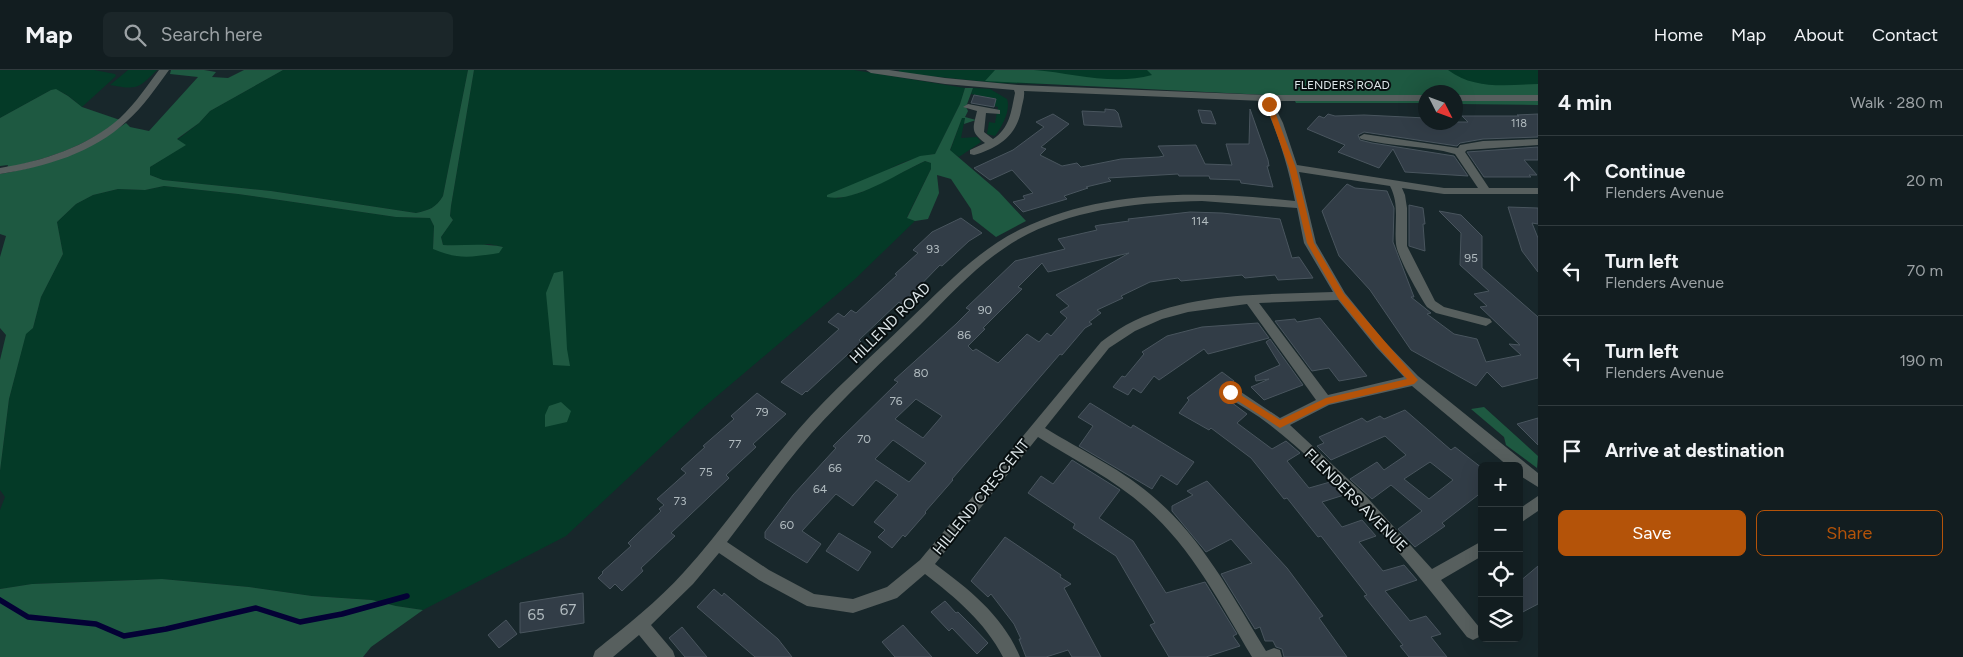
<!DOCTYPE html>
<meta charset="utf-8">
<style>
:root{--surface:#121d20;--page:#1b2629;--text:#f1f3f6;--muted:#9ca2a5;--line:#313b3e;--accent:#b45309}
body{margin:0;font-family:Figtree,sans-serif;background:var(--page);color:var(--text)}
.controls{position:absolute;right:15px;bottom:15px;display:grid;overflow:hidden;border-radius:8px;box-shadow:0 5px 20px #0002}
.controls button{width:45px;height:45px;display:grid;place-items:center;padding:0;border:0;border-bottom:1px solid var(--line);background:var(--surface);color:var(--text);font:25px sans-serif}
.compass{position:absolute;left:1418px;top:15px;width:45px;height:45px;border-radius:50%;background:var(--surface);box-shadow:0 5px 20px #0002;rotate:132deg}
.stop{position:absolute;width:15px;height:15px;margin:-11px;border:4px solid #b45309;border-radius:50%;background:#fff}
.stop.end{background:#b45309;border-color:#fff;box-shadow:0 1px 5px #0008}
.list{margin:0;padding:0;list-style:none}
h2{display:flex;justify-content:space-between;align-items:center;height:65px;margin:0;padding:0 20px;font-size:21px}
h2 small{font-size:16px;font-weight:400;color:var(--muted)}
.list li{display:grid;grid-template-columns:32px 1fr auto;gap:15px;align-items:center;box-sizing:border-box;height:90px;padding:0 20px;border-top:1px solid var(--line)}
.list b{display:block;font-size:19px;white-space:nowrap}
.list p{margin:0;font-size:16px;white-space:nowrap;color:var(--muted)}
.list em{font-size:16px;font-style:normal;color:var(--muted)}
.actions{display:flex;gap:10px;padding:15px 20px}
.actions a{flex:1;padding:11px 0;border:1px solid var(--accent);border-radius:8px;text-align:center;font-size:18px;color:var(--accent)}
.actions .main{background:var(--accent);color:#fff}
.icon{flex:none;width:28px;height:28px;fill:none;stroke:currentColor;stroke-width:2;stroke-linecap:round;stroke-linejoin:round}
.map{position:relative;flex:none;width:1538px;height:587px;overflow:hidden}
header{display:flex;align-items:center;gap:30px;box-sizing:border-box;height:70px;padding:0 25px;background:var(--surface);border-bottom:1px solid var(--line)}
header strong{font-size:24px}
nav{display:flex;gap:28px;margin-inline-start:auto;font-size:18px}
.search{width:350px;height:45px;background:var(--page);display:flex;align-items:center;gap:12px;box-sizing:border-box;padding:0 18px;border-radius:8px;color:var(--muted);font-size:19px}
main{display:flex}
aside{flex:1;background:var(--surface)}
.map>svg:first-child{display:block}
.green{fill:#043a27}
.forest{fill:#1e5941}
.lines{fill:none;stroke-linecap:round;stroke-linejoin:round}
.stream{stroke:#040135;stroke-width:5.5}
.building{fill:#323d47;stroke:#49555e;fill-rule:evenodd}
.street{fill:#575f5e;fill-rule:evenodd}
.route{fill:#b45309}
.labels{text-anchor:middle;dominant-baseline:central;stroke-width:4;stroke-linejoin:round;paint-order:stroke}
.far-number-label{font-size:11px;fill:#b2bcc0}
.far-street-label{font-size:12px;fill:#dde6e9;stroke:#080f10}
.number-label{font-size:12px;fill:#b2bcc0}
.street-label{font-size:15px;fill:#dde6e9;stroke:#080f10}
.near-number-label{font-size:15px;fill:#b2bcc0}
</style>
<header>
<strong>Map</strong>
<div class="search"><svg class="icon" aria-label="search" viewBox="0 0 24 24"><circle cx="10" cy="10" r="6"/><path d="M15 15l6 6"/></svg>Search here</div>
<nav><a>Home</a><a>Map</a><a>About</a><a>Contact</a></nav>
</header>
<main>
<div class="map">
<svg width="1538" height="587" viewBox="0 0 1538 587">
<rect width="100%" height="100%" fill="#18272b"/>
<!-- green -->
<path class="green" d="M0,0H94L115,4L116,6L82,37C73,30 63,19 51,20L0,48Z
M128,0H157C138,19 137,20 110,15Z
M283,0H468L443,126C436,138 429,140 416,143L271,121L163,110L150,105V97L185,75L177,70L199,53L210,41Z
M474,0H854L965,18L960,34L935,84C900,88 867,112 836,129L862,122L925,91L931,93V99L907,147L915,151L854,210L703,338L566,466L423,540L396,536L372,530L312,526L249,517L162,509L32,514L0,519V440L5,427L0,420V401L9,329L26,263L33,258L41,227L63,184L57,152L76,134L93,125L118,119L145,120L164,116L238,124L396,147L430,148L434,156L433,179L503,177L489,174L470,177L443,175L441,167L453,150L450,146L451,136Z
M899,0H1538V26H1456V22L998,13L899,3Z
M973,18L990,19L1007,29C1011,40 1002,57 995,66L987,64L989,52L995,53L998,37L994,36L996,29L971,24Z
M962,48H965L961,68L977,67L981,72L959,87L950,81Z"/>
<!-- forest -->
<path class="forest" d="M171,0H204L216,2L212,7L228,8L244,0H283L210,41L199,53L177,69L186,75L150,97V105L163,110L271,121L416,143C429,140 436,138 443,126L468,0H474L451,136L450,146L453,150L441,167L443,175C463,176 484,173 503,177L499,183C472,187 458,190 433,179L434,156L430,148L396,147L238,124L164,116L145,120L118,119L93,125L76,134L57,152L63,184L41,227L33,258L26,264L9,329L0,401V290L6,265L0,258V187L6,166L0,164V104C47,96 87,80 126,53L130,57L149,61L198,7L170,4Z
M995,0C1008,0 1021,0 1034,0C1073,3 1113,16 1152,5L1147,0H1448C1475,20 1506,15 1538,14V26H1456V22H1426L1425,27L1266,25L985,11Z
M965,18H973L966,37L968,41L965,47L976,50L964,54L965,48H962L950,80L999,122L1026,151L996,167L973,149L971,139L951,109L937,105L939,123L928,149L915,151L907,148L931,99V93L925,91C898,103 855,133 827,127V125L920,86L935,84L960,34Z
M56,19L68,26L82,37L120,50C82,78 52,87 7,98L8,95L0,96V48L51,20Z
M1294,29H1425L1426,33H1296Z
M1456,29H1538V35L1456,34Z
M563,201L567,279L570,296L553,295L546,223L554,203Z
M561,332L571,341L567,352L545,357V345L549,336Z
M1484,337L1538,386L1537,398L1506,375L1504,367L1471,339Z
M162,509L249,517L312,526L372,530L396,536L423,540L371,577L363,587H0V519L32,514Z"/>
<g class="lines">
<!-- stream -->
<path class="stream" d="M0,530L28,547L96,554L124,566L166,559L256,538L300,552L342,544L407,526"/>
</g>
<!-- building -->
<path class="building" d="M974,25L996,29L994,37L971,33Z
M1105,39L1115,40L1118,43L1122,57L1084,55L1082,41L1105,42Z
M1250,39L1268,90L1269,96H1267L1273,117L1241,113L1240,110L1210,109L1209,106H1179L1178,104L1108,108L1111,111L1086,117L1088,118L1064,126L1067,129L1023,142L1013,132L1025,129L1023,126L1033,123L1012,100L990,110L974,98L1013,80L1044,57L1036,52L1053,44L1069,54L1041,77L1046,79L1040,85L1062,96L1077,93L1081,97L1121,89L1159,87L1164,86L1158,76L1196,75L1205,94L1232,95L1226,74H1249Z
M1198,40L1211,41L1216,54L1202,53Z
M1328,44L1335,46L1364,45L1426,48V52H1468L1462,46H1519L1517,45L1538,44V67L1483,69L1460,73L1457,76L1364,62L1358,65L1360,70L1372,73L1454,86L1468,106L1405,102L1393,79L1379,98L1338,82L1345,75L1307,59L1319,46L1324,48Z
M1538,77V90H1524L1537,105H1529L1531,107H1484L1467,82Z
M1347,114L1355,118L1387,121L1394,138L1393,172L1414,227H1411L1431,243L1427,244L1454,264L1477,269L1486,292L1521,285L1509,274L1520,275L1480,237L1487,236L1474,224L1489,221L1460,195L1461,163L1439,141L1461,145L1482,166V198L1538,247V308L1502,317L1487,302L1476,316L1411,280L1370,220L1339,186L1331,165L1322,141Z
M1409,135L1423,138L1425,154H1423L1425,181L1409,176Z
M1508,137L1538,138V154L1532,153L1538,168V202L1522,181Z
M1190,142L1222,143L1280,149L1292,188L1299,187L1313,208L1278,210L1275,205L1245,208L1242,205L1181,211L1178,208L1150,212L1121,226L1123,228L1097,240L1101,243L1089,252L1092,254L1085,258L1062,285L1060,284L952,409L953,410L925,442L926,443L905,467L903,465L892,478L878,467L885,460L874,452L898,425L876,410L853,436L836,424L802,461L821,474L807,493L765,468V462L793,425L836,378L833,376L898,312L894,310L956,254L970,240L966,238L1015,191L1065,179L1058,169L1097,160L1095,156L1100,155L1129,151L1128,149ZM1129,183L1056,225L1069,236L1060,242L1067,248L1051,266L1047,263L1039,272L1027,264L998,293L976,279L973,281L968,276L985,259L983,258L1022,219L1018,217L1042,193L1048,202ZM916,329L942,346L923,368L895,349ZM893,370L926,393L909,412L875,389Z
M961,148L982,163L969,171L942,196L940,195L902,234L899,232L859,270L861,272L807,322L806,321L802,325L781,312L839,259L828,252L838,243L844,247L851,240L856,243L897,205L895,204L918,183L913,180L932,162Z
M1320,248L1338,270L1367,306L1339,311L1329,298L1312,301L1275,251L1295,249L1297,252Z
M1258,253L1269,268L1208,284L1204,279L1159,310L1154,306L1141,323L1133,318L1128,325L1113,317L1122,306L1125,307L1144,284L1142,282L1167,266L1202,257Z
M1270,269L1303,315L1264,330L1251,317L1269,309L1256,311L1255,306L1280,295L1266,272Z
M1222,302L1234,311L1225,316L1219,323L1247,344L1237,353L1272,379L1286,371L1300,383L1287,391L1309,418L1330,412L1344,425L1322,432L1342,457L1362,450L1376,466L1359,472L1383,501L1404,495L1417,510L1385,521L1410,551L1426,546L1441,564L1431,567L1447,587H1409L1400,576L1403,575L1364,526L1367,525L1321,466L1318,467L1287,428L1284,429L1251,388L1211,358L1209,360L1179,343L1189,330L1187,328Z
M757,323L786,344L753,374L756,377L726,405L729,408L671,463L675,466L641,498L643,501L622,521L615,514L610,519L598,508L603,503L602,502L631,476L628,473L634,467L661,441L659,439L664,435L657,429L686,403L681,399L705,377L703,376L734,349L731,346Z
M1090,333L1131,358L1133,355L1194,392L1177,415L1161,405L1152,419L1079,376L1093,356L1078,347Z
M1405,340L1451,380L1455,377L1482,398V422L1442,453L1445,456L1415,477L1398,459L1422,441L1391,415L1372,429L1350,409L1377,392L1384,400L1406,385L1385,366L1331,390L1317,376L1324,373L1319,367L1362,348L1367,352L1380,346L1384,349ZM1430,392L1453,410L1429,429L1404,409Z
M1538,348V375L1517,354Z
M1072,390L1120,420L1099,448L1133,471L1166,523L1205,512L1237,564L1233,566L1240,576L1206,587H1169L1150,555L1155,553L1116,486L1073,458L1075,454L1028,423L1041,406L1053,414Z
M1207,411L1287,498L1323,546L1319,548L1347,587H1284L1282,579L1276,577L1273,571H1265L1260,557L1255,559L1221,504L1252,493L1231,469L1206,482L1172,441V436L1193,425L1187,421Z
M839,463L871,482L858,501L826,481Z
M1005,467L1061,505L1060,507L1071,514L1064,518L1101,587H1072L1068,580L1046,587H1026L1019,569H1021L1014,554L991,524L988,527L971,511Z
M1538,496V534L1519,544V512Z
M714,519L722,526L724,523L778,569L792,587H755L697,537Z
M583,523L584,553L520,563V533Z
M945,531L956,543L958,542L970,554L988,573L977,584L952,558L949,561L931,542Z
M506,550L517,564L499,578L488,565Z
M903,555L912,565L932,587H895L882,572Z
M682,557L707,587H685L669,568Z"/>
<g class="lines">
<!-- street -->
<path class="street" d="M159,0H169C156,18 143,37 127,51C93,83 45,97 0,104V98C43,91 87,77 120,48C135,34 147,16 159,0Z
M866,0H889L945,8L1018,15L1266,25H1426V31H1272L1283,53L1297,95L1444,118H1478L1455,84C1424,75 1392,77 1361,69L1359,67L1364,64L1458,78L1460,75L1483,71L1538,69V75L1467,80L1465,82L1489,118H1538V124H1444L1402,118L1405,125L1407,138V176L1435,231L1444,237L1490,249L1492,252L1486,256L1436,243L1427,237C1419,225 1397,186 1396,174C1394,154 1400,135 1390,116L1299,102L1316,173L1345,223L1384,271L1418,306L1538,403V417L1519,405V396H1508L1412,316L1329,335L1290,355L1364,424L1432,499L1482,471V486L1441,510L1479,557L1481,562L1479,567L1473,570L1467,567C1408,492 1346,414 1270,355C1256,344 1240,335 1225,326L1224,322L1225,318L1230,317L1235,318L1280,348L1316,330L1247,234L1188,242L1162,249L1135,261L1109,278L1045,358C1082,381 1124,400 1157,430C1204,471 1234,529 1266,581L1274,578L1280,580L1282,587H1252C1221,535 1192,478 1146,438C1114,409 1074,390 1038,367L935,494C970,520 1003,546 1020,587H1003C985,552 956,528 925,504L897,528L853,543L807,536L759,510L719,483L693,514L651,555L673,581L675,587H657L639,565L613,587H593L595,581C626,556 658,531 684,502C725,457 759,406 798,360C832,321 871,287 908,251C943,218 977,180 1021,159C1105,118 1205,121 1295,131C1288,96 1278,63 1263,31L1024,21C1025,27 1022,34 1021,41C1016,66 998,78 974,85L970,84V80L985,73C970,61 973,59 977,41L963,37L968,34L1000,40V44L986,43L984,62L993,69C1010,58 1011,42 1015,23L1014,20L945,14L871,3ZM1202,131L1297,138L1304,173L1333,222C1264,225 1189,221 1126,255C1117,260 1109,266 1101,272L920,490L887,517L853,529L814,524L769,500L727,472C755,436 781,398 811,364C846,325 884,290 921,254C954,221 986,185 1028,164C1081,138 1143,132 1202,131ZM1338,230L1376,277L1404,307L1328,325L1259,233Z
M1456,25H1538V31H1456Z
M1538,426V441L1519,454V439Z"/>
</g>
<!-- route -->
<path class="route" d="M1269,32L1272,34L1296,98L1314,173L1344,224L1418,310L1414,314L1328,334L1280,358L1227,324V320H1233L1280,350L1326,328L1407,309L1377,276L1338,228L1307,173L1289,98L1266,34Z"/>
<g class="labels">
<!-- far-number labels -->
<g class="far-number-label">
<text x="1519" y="53">118</text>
</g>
<!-- far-street labels -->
<g class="far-street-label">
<text x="1342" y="15">FLENDERS ROAD</text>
</g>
<!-- number labels -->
<g class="number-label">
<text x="1200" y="151">114</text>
<text x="933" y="179">93</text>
<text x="1471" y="188">95</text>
<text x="985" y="240">90</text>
<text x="964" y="265">86</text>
<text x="921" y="303">80</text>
<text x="896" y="331">76</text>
<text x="762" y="342">79</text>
<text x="864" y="369">70</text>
<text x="735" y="374">77</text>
<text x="835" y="398">66</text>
<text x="706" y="402">75</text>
<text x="820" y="419">64</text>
<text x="680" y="431">73</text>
<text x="787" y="455">60</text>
</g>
<!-- street labels -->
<g class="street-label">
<text transform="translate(890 253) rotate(-45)">HILLEND ROAD</text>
<text transform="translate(981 427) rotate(-51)">HILLEND CRESCENT</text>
<text transform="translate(1356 430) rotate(45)">FLENDERS AVENUE</text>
</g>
<!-- near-number labels -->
<g class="near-number-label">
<text x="568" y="540">67</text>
<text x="536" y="545">65</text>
</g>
</g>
</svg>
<div class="controls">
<button>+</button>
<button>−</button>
<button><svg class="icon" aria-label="locate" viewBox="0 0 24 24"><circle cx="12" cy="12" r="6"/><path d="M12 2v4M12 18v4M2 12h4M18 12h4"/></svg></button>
<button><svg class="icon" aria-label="layers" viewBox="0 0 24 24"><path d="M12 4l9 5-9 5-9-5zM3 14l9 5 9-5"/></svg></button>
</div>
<svg class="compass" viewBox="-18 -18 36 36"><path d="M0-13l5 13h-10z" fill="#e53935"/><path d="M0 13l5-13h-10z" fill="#9ca2a5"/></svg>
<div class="stop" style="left:1230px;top:322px"></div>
<div class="stop end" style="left:1269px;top:34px"></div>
</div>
<aside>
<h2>4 min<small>Walk · 280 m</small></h2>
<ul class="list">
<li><svg class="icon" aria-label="ahead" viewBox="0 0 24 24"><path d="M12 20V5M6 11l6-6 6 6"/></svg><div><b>Continue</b><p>Flenders Avenue</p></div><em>20 m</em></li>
<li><svg class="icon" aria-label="left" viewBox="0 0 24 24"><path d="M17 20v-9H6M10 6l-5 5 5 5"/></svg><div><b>Turn left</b><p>Flenders Avenue</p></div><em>70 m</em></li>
<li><svg class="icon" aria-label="left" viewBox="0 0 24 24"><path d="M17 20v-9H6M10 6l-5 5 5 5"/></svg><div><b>Turn left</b><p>Flenders Avenue</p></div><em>190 m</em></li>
<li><svg class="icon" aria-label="arrive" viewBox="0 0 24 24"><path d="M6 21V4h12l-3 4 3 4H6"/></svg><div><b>Arrive at destination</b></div></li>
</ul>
<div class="actions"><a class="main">Save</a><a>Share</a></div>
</aside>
</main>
